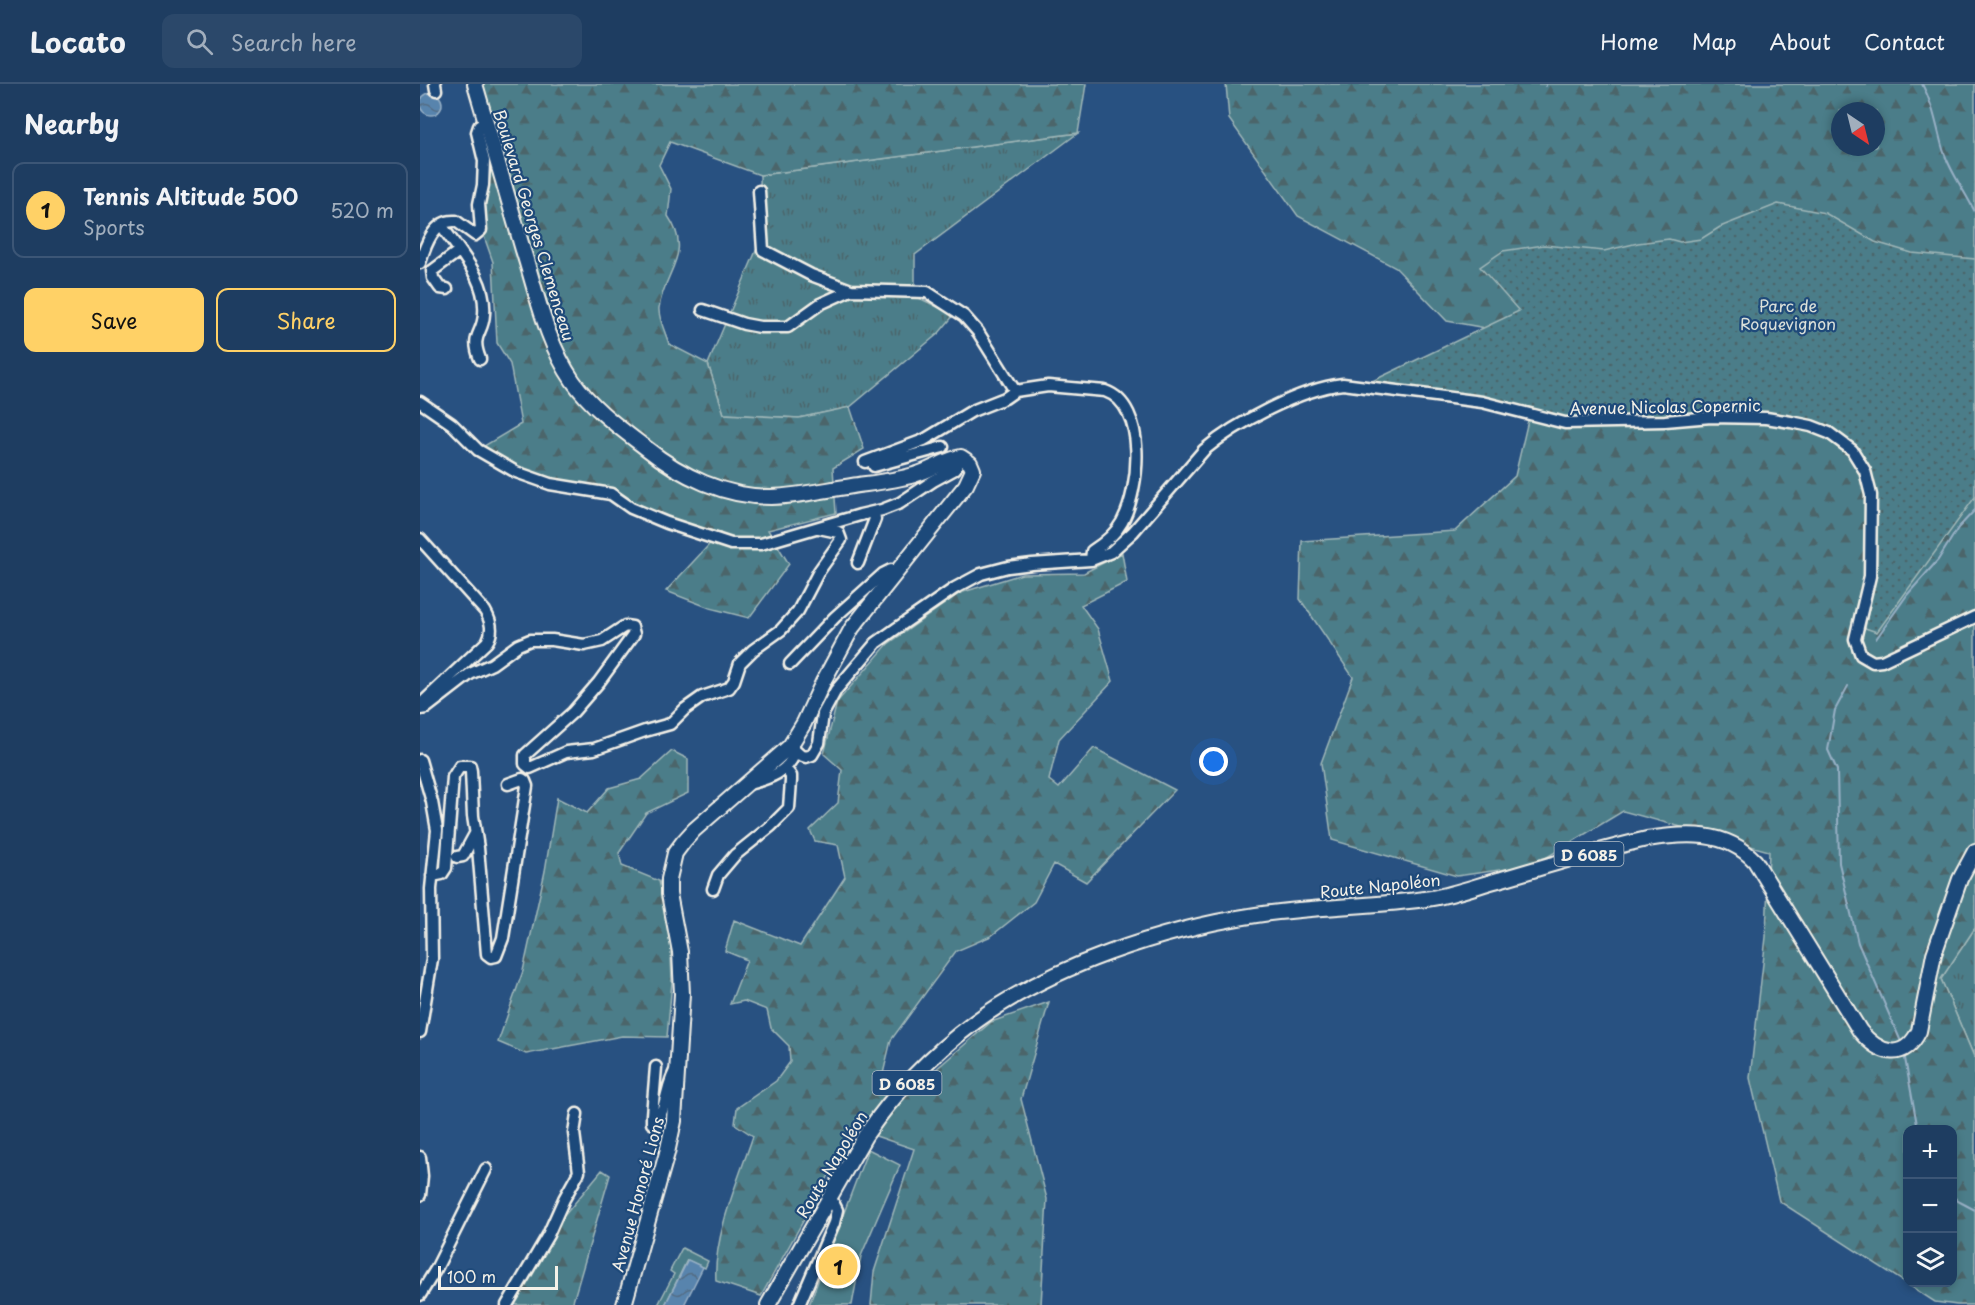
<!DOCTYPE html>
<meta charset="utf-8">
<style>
:root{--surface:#1e3d61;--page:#2b486a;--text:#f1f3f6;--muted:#a1aebd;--line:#3c5676;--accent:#ffd166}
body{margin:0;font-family:"Playpen Sans",sans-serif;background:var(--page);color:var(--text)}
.controls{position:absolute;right:18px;bottom:18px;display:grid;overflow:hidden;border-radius:12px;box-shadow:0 3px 9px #0003}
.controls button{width:54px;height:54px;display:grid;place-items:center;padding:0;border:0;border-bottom:2px solid var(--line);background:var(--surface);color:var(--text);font:30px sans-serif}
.compass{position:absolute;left:1411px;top:18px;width:54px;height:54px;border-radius:50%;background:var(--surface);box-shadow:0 3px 9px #0003;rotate:145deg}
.scale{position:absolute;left:18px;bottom:15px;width:120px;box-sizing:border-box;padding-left:6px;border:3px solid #f4f1e8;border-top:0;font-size:16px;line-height:21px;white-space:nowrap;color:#f4f1e8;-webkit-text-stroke:4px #1f4a7a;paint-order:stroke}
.you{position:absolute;left:794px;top:678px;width:21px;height:21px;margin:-15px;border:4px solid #fff;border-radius:50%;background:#1a73e8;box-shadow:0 0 0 9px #1a73e833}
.badge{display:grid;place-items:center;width:39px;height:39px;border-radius:50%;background:var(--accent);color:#111;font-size:20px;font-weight:700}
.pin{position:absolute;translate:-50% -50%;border:3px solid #fff;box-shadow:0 2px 6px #0006}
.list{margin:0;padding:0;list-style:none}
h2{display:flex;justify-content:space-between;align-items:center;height:78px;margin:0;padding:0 24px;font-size:26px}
h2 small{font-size:20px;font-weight:400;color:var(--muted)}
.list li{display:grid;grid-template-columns:39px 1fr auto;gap:18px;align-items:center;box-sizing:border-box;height:96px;margin:0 12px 12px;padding:0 12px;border:2px solid var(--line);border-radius:12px}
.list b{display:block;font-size:22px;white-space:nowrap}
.list p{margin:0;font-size:20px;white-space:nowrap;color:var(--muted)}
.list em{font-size:20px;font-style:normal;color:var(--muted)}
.actions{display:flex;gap:12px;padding:18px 24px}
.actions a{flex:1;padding:14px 0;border:2px solid var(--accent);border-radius:12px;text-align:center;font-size:21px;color:var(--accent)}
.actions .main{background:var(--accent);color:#111}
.icon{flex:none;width:33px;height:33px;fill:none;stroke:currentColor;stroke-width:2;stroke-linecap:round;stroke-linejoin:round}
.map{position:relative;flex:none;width:1555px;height:1221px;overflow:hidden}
header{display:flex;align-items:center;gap:36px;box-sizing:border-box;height:84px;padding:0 30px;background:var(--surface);border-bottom:2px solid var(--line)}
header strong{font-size:28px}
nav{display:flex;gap:33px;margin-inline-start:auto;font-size:21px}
.search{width:420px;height:54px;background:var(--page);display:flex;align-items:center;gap:15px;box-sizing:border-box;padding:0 21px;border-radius:12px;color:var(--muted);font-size:22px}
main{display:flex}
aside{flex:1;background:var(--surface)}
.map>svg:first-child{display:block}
.grass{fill:url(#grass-tufts);stroke:#a0b7b8;stroke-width:1.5}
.forest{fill:url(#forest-firs);stroke:#a0b7b8;stroke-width:1.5;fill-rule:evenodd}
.park{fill:url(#park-dots);stroke:#a0b7b8;stroke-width:1.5}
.pitch{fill:#4c7d89;stroke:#a0b7b8;stroke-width:1.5}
.water{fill:url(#water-waves);stroke:#97b0c5;stroke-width:1.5}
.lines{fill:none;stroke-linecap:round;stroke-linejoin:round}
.stream{stroke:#97b0c5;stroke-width:2}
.minor-casing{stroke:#f4f1e8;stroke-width:15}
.major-casing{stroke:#f4f1e8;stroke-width:18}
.minor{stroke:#1f4a7a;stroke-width:10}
.major{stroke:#1f4a7a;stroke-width:14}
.labels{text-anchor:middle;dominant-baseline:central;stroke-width:4.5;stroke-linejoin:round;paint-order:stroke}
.shield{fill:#1f4a7a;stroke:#b4bfc7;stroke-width:1.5}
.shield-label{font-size:15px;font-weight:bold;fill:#f4f1e8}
.street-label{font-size:16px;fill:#f4f1e8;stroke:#1f4a7a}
.park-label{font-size:16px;fill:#dbe0da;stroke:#1f4a7a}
</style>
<header>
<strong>Locato</strong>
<div class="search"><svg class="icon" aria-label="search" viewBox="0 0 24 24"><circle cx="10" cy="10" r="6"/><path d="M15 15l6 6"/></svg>Search here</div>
<nav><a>Home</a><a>Map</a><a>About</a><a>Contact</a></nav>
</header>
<main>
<aside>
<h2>Nearby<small></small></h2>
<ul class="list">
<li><span class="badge">1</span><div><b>Tennis Altitude 500</b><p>Sports</p></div><em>520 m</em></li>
</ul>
<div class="actions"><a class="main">Save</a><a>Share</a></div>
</aside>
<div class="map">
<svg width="1555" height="1221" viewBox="0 0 1555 1221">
<defs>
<pattern id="grass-tufts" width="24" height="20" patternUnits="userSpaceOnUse" patternTransform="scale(1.5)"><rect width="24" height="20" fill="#4c7d89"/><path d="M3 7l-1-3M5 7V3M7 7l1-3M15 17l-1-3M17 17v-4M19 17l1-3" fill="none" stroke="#4b656b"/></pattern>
<pattern id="forest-firs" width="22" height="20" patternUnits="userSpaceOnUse" patternTransform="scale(1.5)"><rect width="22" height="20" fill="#4c7d89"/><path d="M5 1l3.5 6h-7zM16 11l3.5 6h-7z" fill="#4b656b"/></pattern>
<pattern id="park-dots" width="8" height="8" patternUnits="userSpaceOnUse" patternTransform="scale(1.5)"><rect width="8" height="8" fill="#4c7d89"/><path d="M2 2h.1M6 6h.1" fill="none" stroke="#4b656b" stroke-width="1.8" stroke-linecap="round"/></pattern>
<pattern id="water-waves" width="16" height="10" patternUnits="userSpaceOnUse" patternTransform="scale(1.5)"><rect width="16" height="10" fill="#5984ad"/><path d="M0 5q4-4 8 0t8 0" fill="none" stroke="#536c84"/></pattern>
</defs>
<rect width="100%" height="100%" fill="#285181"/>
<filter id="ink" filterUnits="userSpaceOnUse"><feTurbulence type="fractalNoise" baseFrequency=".0167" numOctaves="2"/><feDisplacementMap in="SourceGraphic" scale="12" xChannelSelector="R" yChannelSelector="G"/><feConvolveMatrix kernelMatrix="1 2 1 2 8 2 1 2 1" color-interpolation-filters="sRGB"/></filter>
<g filter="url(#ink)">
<!-- grass -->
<path class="grass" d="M658,49L495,171V212L534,231L519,249L430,323L379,334L304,330L288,280L341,155L340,91Z
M1555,844V975L1521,895Z"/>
<!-- forest -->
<path class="forest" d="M61,0H666L658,49L340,91L250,58L239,81L251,105L248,132C274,170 244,187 239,224C238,234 246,250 249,260L288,280L304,330L379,334L430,323L444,365L413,384L416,429L348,446L369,480L329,534L290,524L246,507L300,449L234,431L190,406L129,396L96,387L64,362L101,340L90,280L77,259L73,178L60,141L69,82L80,68Z
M806,0H1555V844L1521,895L1555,975V1221H1537L1515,1218L1359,1117L1330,994L1346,853L1349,767L1203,727L1114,781L1037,792L912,756L901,679L933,593L880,515L882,457L1035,447L1095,392L1113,315L1104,251L1027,237L976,184L878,132L809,35ZM1420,27H1456V63H1420ZM1488,1046H1532V1198H1488Z
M702,469L707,498L661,521L678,545L693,597L639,655L629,696L639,704L674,664L755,706L666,798L634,780L614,818L571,852L536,867L471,956L462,994L500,999L571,938L629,918L601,1015L627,1115L621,1221H451L454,1188L494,1065L435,1045L341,1212L296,1197C293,1153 319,1094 333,1052L315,1040L317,1024L356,997L370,978L369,962L351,944L347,926L324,917L310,920L327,876L305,867L314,836L380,862L425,793L418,761L395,757L390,746L418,719L422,686L404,670L417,618L468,560L540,509L602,490L664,489Z
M252,667L268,675V709L226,729L199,769L202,782L239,797L250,844L252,898L247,953L202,952L106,970L78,958L103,887L125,787L137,714L167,729L189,704L221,695Z
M182,1086L190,1091L152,1221H84L106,1178Z"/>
<!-- park -->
<path class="park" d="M1358,120L1405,129L1455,158L1492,169L1555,175V413L1457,548L1445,544L1453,502L1455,403L1448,383L1439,369L1372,336L1139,335L944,301L1099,227L1060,183L1083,167L1124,161L1184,167L1218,159L1249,155L1260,158L1281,155L1300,143Z"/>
<!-- pitch -->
<path class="pitch" d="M448,1065L480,1081L441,1172L432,1221H389Z
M262,1164L288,1177L285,1184L267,1176L245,1221H238L254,1190L250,1187Z"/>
<!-- water -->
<path class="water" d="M0 20a11 11 0 1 1 22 0a11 11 0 1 1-22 0Z
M268,1176L283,1183L264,1221H245Z"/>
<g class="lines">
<!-- stream -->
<path class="stream" d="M1502,0C1513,20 1516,40 1522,62C1528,85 1545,107 1555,128
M1126,2V0
M1456,555L1487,511L1518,476L1538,444L1555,426
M1428,602L1415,626L1408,666L1417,686L1419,779L1438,859L1482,960
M1484,969L1498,1046
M1532,1111L1538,1117L1555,1126"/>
<!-- minor casing -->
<g class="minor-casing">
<path id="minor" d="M15,0L16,6
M339,107L343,166L391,191L431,206L507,208L544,232L558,248L595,307
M22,142C40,169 67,195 64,230C63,251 50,250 60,275
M0,179C5,162 14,135 36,137L55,151L61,146L59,120L63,101L64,77L57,48L59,42L66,38
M27,205L20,204L13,194L12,187L39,167
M283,226L324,240L340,243H368L400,220L431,206
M0,318L32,340L58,366L96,388L130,400L191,410L211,424L247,439L311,460H341L440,431L462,426L480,419L513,397L535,385L541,373
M445,378L504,356L552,327L585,314L595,307L628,302L685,307C728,322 720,405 702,438C696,449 683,460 672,467L671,476
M454,382L523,363
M0,455L65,527C71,537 74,547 67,558L0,621
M438,479L455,435L454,428
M370,580L415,533L463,490L471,486L475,488
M0,625L6,624L50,590L72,580L98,561L110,556H132L164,561L182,557L205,542L212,543L214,550L179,598L153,628L105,671V680L110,684L146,668L174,665L225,647L250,640L265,625L282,613L309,604L314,597L320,579L333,566L361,546L378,527L399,487L421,456L418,448L399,444
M370,662L380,671L386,673L392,671L399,659L403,630L416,606L456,559L477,544L535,504L561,490L588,483L612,480L671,476L691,468L713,448L784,366C816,339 880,305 923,300L1062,318L1145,339L1245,337L1291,333L1346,334L1371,338L1391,342L1409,349L1432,366L1445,387L1451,411L1450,492L1435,555L1441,571L1453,578L1462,577L1555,533
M0,676L12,718L17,746L11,805L12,875L0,948
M328,700C348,695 370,688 375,667
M37,773L43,772L55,750
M12,792L22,790L26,784L33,693L40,682H50L51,687L53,732L58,764L67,870L71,873L76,872L83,854L107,702L105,697L102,695L88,700
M293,805L298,791L315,771L351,742L369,724L371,697V692L365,684
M236,983L232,1031V1039L234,1040C248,1025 245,1001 257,984
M0,1073L2,1092L0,1111
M0,1211L16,1185L66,1085
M87,1221L128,1151L144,1115L159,1088L154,1049L157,1030
M379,1221L414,1139L417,1126L410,1112"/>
</g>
<!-- major casing -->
<g class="major-casing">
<path id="major" d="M55,0C71,55 87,111 103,166C117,210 126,258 153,297C172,324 200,344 226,364C261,392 305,413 351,413C378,412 405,406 432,402C452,399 474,397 494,391C510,387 524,376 541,373L550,379L553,386L546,401L432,544L403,598L384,639L370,662L274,746L264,757L255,769L249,795V810L260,868L262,910L254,1037L247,1069L204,1221
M348,1221L445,1052C475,1008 512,970 555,938C630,882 744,845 836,831C895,822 954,823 1012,814C1036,810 1059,801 1082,795C1130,781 1178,766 1227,755C1265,749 1306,746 1335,777L1440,947C1458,969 1483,979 1499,947L1514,870L1540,795L1555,767"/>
</g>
<!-- minor -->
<use href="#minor" class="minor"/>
<!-- major -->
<use href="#major" class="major"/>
</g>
</g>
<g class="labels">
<!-- shield labels -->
<g class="shield">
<rect x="1134.5" y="758" width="69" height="24" rx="4.5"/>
<rect x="452.5" y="987" width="69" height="24" rx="4.5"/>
</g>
<g class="shield-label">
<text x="1169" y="770">D 6085</text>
<text x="487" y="999">D 6085</text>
</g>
<!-- street labels -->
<g class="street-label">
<text transform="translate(115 141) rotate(73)">Boulevard Georges Clemenceau</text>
<text transform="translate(1245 322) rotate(-1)">Avenue Nicolas Copernic</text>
<text transform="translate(960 801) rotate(-6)">Route Napoléon</text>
<text transform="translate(411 1080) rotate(-59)">Route Napoléon</text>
<text transform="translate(217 1110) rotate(-75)">Avenue Honoré Lions</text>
</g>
<!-- park labels -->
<g class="park-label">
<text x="1368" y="221">Parc de<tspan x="1368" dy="18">Roquevignon</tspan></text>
</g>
</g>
</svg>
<div class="controls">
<button>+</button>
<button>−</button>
<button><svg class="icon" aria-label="layers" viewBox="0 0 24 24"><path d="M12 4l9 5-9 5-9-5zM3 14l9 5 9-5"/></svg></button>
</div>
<svg class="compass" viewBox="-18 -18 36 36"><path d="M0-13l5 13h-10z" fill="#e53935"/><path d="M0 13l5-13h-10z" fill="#a1aebd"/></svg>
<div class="scale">100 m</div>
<div class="you"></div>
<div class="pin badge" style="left:418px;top:1182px">1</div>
</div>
</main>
